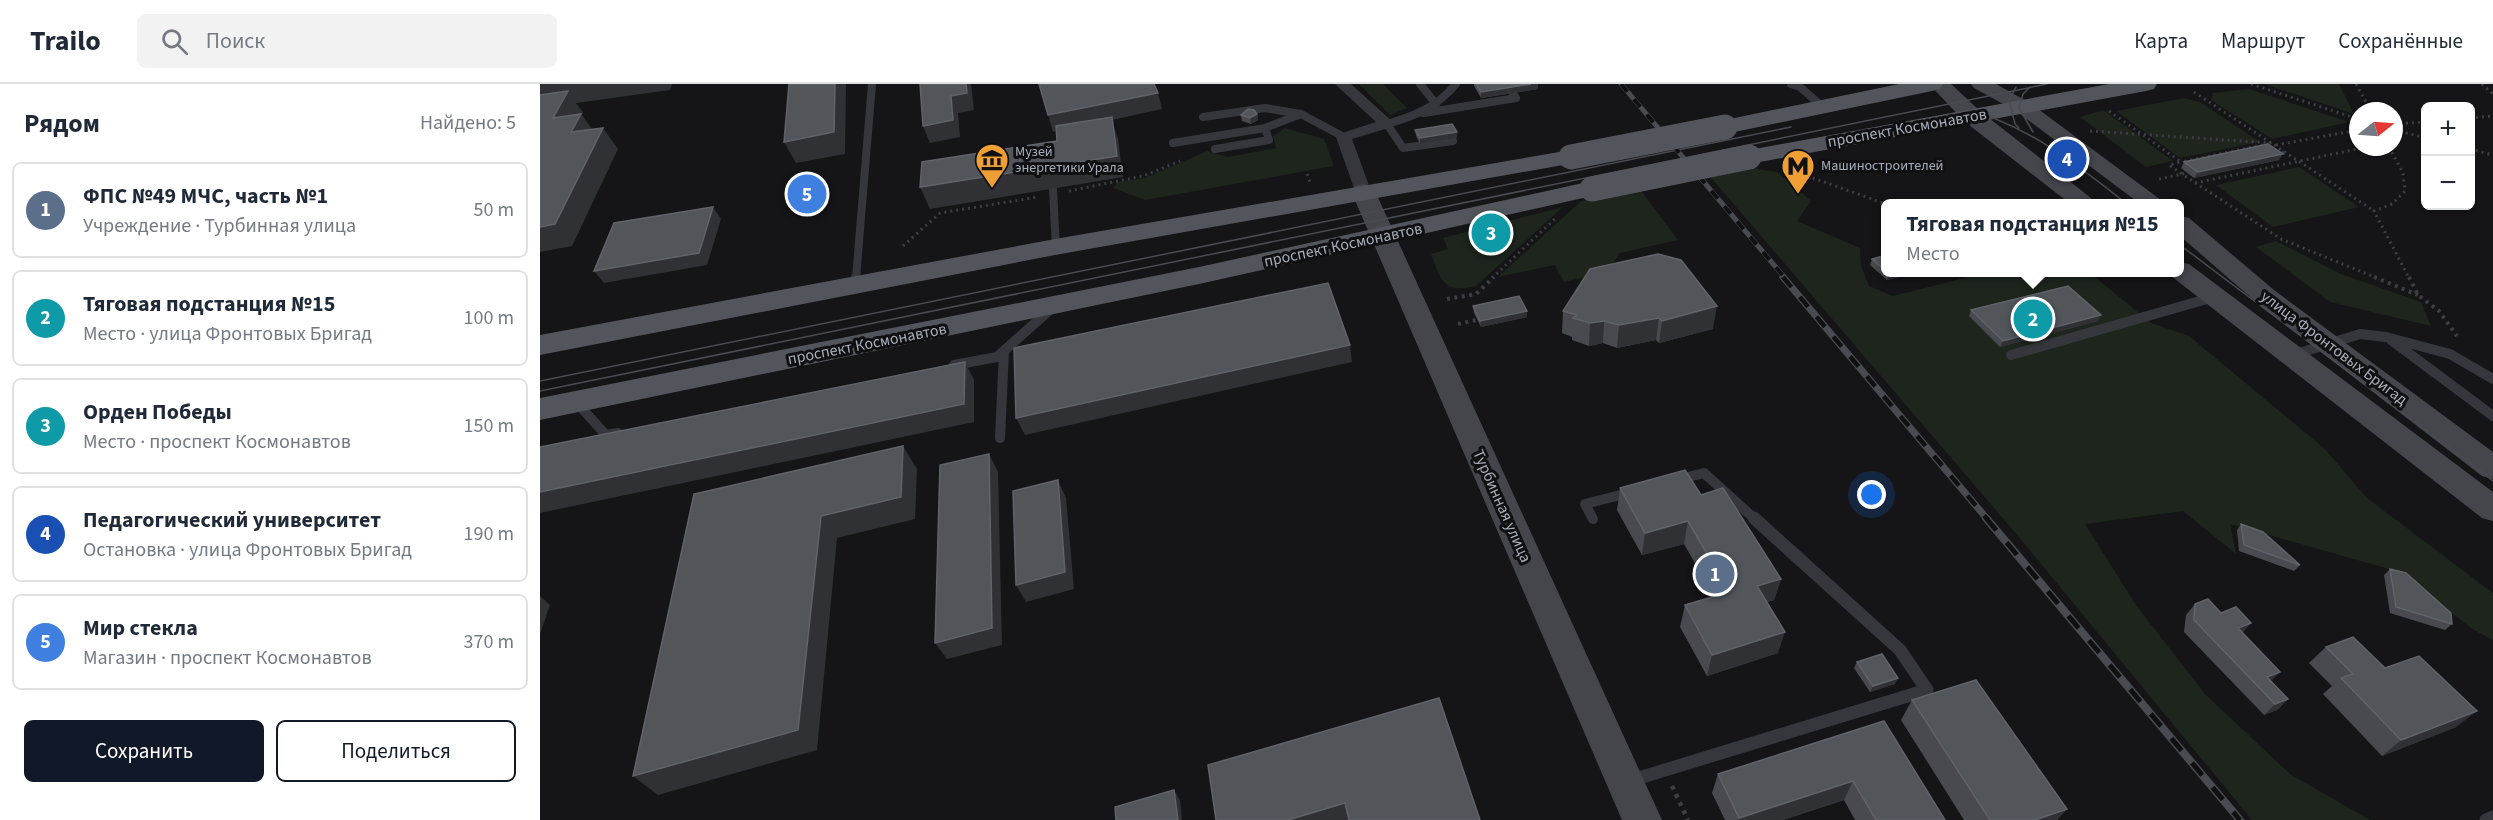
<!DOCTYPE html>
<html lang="ru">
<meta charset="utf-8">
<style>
:root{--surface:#fff;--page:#f2f2f3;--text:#1f2937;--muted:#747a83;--line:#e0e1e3;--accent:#111827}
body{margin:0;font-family:"Source Sans 3",sans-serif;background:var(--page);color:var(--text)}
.controls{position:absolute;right:18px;top:18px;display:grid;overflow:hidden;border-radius:9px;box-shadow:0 2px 4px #0004}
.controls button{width:54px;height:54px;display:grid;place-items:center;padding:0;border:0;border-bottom:2px solid var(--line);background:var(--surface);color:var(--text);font:30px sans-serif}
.compass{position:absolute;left:1809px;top:18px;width:54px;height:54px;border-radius:50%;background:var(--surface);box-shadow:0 2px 4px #0004;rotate:73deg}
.you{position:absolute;left:1332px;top:411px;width:21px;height:21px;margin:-15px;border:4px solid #fff;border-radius:50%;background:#1a73e8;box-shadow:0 0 0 9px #1a73e833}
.badge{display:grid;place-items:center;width:39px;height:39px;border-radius:50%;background:var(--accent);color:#fff;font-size:20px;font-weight:700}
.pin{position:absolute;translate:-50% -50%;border:3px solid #fff;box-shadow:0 2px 6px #0006}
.popup{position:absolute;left:1341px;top:115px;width:303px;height:78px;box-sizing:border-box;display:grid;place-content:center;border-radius:9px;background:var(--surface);filter:drop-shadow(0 2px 4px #0005);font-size:20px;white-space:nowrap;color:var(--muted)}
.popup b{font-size:22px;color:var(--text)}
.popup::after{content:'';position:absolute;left:50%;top:100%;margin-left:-12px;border:12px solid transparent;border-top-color:var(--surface)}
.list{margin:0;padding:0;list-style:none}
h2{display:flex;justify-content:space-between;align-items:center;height:78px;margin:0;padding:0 24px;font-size:26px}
h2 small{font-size:20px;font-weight:400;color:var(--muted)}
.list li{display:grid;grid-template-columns:39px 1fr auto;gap:18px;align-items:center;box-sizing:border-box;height:96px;margin:0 12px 12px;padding:0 12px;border:2px solid var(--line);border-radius:9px}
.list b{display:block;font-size:22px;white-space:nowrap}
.list p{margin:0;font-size:20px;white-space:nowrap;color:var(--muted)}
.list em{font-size:20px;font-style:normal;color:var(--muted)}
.actions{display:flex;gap:12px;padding:18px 24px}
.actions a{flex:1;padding:14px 0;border:2px solid var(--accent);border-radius:9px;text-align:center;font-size:21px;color:var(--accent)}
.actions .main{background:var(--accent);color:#fff}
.icon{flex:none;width:33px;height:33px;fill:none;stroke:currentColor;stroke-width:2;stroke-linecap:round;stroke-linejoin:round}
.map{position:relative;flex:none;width:1953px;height:736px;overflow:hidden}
header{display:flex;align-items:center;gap:36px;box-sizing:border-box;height:84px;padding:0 30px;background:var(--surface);border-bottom:2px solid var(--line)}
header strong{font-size:28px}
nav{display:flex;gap:33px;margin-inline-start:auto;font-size:21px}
.search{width:420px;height:54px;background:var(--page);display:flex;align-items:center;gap:15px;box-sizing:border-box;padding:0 21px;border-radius:9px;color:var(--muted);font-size:22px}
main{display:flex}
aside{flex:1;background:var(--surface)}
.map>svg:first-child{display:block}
.green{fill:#1d251d}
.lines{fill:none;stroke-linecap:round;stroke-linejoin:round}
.path-far2{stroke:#3c3e43;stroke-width:3;stroke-dasharray:2 4;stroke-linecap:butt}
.path-far1{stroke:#3c3e43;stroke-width:4;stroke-dasharray:3 4.5;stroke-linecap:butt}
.path{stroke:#3c3e43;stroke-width:4.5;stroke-dasharray:4 5;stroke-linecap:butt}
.lane-far2{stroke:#36373c;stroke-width:8}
.lane-far1{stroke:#36373c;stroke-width:10}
.lane{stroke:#36373c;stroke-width:13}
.street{fill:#36373c;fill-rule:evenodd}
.secondary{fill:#44464c;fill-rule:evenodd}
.primary{fill:#52555b;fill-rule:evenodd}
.tram{stroke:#494b51;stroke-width:1.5}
.rail-far2-casing{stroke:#494b51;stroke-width:5}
.rail-far1-casing{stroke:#494b51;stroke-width:7}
.rail-casing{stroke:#494b51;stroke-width:8}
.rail-far2{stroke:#101012;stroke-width:4;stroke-dasharray:10;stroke-linecap:butt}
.rail-far1{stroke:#101012;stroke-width:4.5;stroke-dasharray:13;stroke-linecap:butt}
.rail{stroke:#101012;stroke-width:5;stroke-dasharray:16;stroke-linecap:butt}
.primary-bridge{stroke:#52555b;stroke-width:25}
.wall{fill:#484a4f}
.shaded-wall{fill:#2f3134}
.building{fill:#52555a;stroke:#606369;stroke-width:1.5}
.labels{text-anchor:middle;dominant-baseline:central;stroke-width:6;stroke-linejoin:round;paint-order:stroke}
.far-poi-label{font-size:14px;fill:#a7adb7;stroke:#101012;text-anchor:start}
.street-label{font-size:16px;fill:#a7adb7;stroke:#101012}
</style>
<header>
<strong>Trailo</strong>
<div class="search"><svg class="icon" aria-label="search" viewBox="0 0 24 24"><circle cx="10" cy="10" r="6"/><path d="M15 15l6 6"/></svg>Поиск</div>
<nav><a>Карта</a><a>Маршрут</a><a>Сохранённые</a></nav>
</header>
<main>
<aside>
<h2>Рядом<small>Найдено: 5</small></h2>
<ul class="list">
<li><span class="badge" style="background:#5c6f8a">1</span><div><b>ФПС №49 МЧС, часть №1</b><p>Учреждение · Турбинная улица</p></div><em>50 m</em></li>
<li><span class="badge" style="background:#0f9aa8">2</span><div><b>Тяговая подстанция №15</b><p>Место · улица Фронтовых Бригад</p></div><em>100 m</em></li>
<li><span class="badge" style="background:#0f9aa8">3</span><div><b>Орден Победы</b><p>Место · проспект Космонавтов</p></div><em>150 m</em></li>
<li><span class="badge" style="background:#1a4fb4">4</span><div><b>Педагогический университет</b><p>Остановка · улица Фронтовых Бригад</p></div><em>190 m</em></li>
<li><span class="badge" style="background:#3f7fe0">5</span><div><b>Мир стекла</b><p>Магазин · проспект Космонавтов</p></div><em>370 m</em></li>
</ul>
<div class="actions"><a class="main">Сохранить</a><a>Поделиться</a></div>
</aside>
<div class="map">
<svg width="1953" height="736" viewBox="0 0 1953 736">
<rect width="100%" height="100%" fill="#151517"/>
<!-- green -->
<path class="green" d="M819,0H843L867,24L850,31Z
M1724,0H1799L1814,30Z
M1709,5L1809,38L1732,55L1671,16L1673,9Z
M1644,14L1660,18L1720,58L1640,74L1576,27Z
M1563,26L1633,77L1606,83L1540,33Z
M745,44L784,55L794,82L605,116L573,104L578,98L605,94L667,67L688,73L736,64L733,52Z
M1200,82L1237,88L1271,117L1257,137L1320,164L1321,182L1329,202L1353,212L1444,189H1550L1611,239L1649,252L1784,364L1827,414L1953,509V556L1934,546L1856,487L1690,440L1696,470L1643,427L1545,440L1596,521L1665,610L1750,690L1830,736H1712L1478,452L1168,90Z
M1759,83L1819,123L1733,143L1676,101Z
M1099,104L1138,156L1080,169L1067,188L1024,198L1015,181L958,193L1041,117Z
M1023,123L936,202C904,210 901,197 891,170L908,165L903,154Z
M1736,157L1801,190L1881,218L1891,242L1790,218L1716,163Z"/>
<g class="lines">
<!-- path-far2 -->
<path class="path-far2" d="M1711,0L1818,35
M1816,0L1831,27
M1942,0L1953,10
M1654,8L1834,127
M1569,27L1641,78L1629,81L1642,90L1615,96
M1930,34L1953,32
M1854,40L1886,38
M1854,46L1886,54
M1550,47L1732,59L1641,78
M1736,61L1818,46
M1849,63L1863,89L1865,107L1852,120L1834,127L1869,194
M1930,65L1953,71
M1736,70L1745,68
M1250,86L1346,120
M1650,88L1642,90L1741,155L1837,194
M767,90L771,101
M1655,99L1827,63
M529,107L603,92L640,77
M363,162L400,129L498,113
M952,194L1017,133"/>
<!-- path-far1 -->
<path class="path-far1" d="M1834,193L1878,211
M1869,193L1878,211L1899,227L1917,252
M907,215L936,210L954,193
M918,240L941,235"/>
<!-- path -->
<path class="path" d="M1132,702L1148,736"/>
<!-- lane-far2 -->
<path class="lane-far2" d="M880,0L896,20
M1251,0L1260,3L1283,23
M884,29L976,14L967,0
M663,33L725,24L761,30
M913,57L863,64L847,40C875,32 897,23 916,0
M633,59L725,44L761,30L804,53
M675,65L729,56L725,44
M513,105L516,165
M316,194L332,0"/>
<!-- lane-far1 -->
<path class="lane-far1" d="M316,199V193
M1851,256L1953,332
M1471,271L1674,213
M1753,271L1820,250L1846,253L1910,270L1953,295
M414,281L457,273L513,223
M36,318L66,351L78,349
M460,354L464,267
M1136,396L1164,389L1216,436
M1053,435L1045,420L1092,408"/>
<!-- lane -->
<path class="lane" d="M1089,697L1387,606L1360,566L1214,434
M1946,736L1953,733"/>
<!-- street -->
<path class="street" d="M795,0H811L855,40L852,43L812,55L831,107L829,110H817L815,107L796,53L799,50L836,38Z"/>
<!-- secondary -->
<path class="secondary" d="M1389,0H1411L1440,27L1551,114L1554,119H1529L1424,37Z
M1431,0H1456L1490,19L1625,119H1599L1476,27L1434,4Z
M823,100L831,102L835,107L1122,736H1082L811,107L815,102Z
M1640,132L1649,134L1734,206L1953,368V395L1942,392L1716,218L1640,152Z
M1640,178L1649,180L1953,408V437L1942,434L1631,192L1629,188H1640Z"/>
<!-- primary -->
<path class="primary" d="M1359,0H1403L1400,5L1392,7L1185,50L1177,48L1173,43L1177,38L1185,36Z
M1569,0H1617L1614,5L1606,7L1209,80L1200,78L1197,73L1200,68L1209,66Z
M1031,66L1040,68L1043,73L1040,78L515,171L0,271V251L515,155Z
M1052,97L1061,100L1065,105L1061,110L659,200L0,336V314L659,183Z"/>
<!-- tram -->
<path class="tram" d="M1476,3L1469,16L1475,40L1479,44
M1490,3L1483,10L1479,24L1493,48
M1412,21C1484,38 1529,75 1586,119
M1640,161L1953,397
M0,297L1251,43
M0,307L1507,0"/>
<!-- rail-far2 casing -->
<g class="rail-far2-casing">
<path id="rail-far2" d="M1081,0L1245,194"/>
</g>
<!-- rail-far1 casing -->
<g class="rail-far1-casing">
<path id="rail-far1" d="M1243,193L1448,436"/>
</g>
<!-- rail casing -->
<g class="rail-casing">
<path id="rail" d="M1446,434L1700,736"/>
</g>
<!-- rail-far2 -->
<use href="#rail-far2" class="rail-far2"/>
<!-- rail-far1 -->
<use href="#rail-far1" class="rail-far1"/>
<!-- rail -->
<use href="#rail" class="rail"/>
<!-- primary-bridge -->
<path class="primary-bridge" d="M1031,73L1185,43
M1052,105L1209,73"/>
</g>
<!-- wall -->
<path class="wall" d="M934,0H998V5L941,14L934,2Z
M717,30L718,36L711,40L702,37L701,31Z
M875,46L917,48V54L880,60L876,52Z
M1739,76L1654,94L1641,84L1644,78Z
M1346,171V189H1374L1347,196L1330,181L1332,175Z
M1050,185L1173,245L1119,259L1116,256L1077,264L1063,259L1049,262L1032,256V253L1022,249L1023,227Z
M933,222L987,227V233L941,243L934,229Z
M1431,226L1561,231L1558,237L1460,263L1429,232Z
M1080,404L1161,411L1241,495L1234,516L1227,518L1238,569L1167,592L1140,543L1145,521L1174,513L1144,460L1102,471L1077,426Z
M1701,440L1760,481L1754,487L1699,467L1697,446Z
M1850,485L1912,540L1905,546L1850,529L1844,491Z
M1655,520L1711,539L1702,549L1731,597L1748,615L1737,626L1724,631L1644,548L1646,531Z
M1786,563L1845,584L1916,643L1842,672L1783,610L1792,602L1769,579Z
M1317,578L1355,600L1330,608L1314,584Z
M1372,616L1527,725L1517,736H1424L1361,636Z
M1344,637L1405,736H1315L1304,716L1243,736H1185L1172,709L1178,690Z"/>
<!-- shaded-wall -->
<path class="shaded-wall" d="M0,0H132L130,6L36,19L43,28L42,31L56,51L46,70L13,34L0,24Z
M295,0H306L305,70L256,79L244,58Z
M426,0H431L434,26L418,29L420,53L390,59L383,42L411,12Z
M991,0H998V5L941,14V8Z
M618,9L622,25L572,36L578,55L583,93L390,125L380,103L577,72L572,36L513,48L508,31Z
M717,30L718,36L711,40L710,34Z
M63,44L78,65L32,162L0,168V143Z
M917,48V54L880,60V54Z
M1743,70L1739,76L1654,94L1658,88Z
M173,123L181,135L167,181L64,199L54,187Z
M1353,189H1374L1347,196L1349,190Z
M1177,222L1173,245L1119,259L1122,237Z
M987,227V233L941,243L940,237Z
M1561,231L1558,237L1460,263L1463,257Z
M1119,234L1116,256L1077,264L1079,241Z
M1064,237L1063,259L1049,262L1050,239Z
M810,261L812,278L485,351L476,334Z
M425,278L434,296V338L0,429V408Z
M363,362L377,385L375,435L297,454L277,666L118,711L93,692L281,432Z
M449,370L458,388L462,561L407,575L395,559Z
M518,396L526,414L534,505L486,518L476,501Z
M1148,437L1144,460L1102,471L1105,449Z
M1241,495L1234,516L1211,523L1217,502Z
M0,512L10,521L0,550Z
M1711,539L1701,550L1698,544Z
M1245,548L1238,569L1167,592L1172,571Z
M1740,588L1729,599L1727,593Z
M1358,594L1355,600L1330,608L1333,602Z
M1748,615L1737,626L1724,631L1735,620Z
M1937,627L1916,643L1842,672L1861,656Z
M1313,697L1304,716L1243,736H1198L1199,734Z
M634,706L640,716L642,736H638Z
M805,719L809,736H748Z
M1527,725L1517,736H1495Z"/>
<!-- building -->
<path class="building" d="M249,0H295L294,48L244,58Z
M380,0H426L427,9L411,12L413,36L383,42Z
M499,0H614L618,9L508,31Z
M936,0H991L941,8Z
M28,7L13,34L41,30L31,48L63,44L15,140L0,143V11Z
M708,25L714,26L717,30L710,34L701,31Z
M572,33L577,72L380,103L382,78L517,57L516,42Z
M912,40L917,48L880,54L875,46Z
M1728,60L1743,70L1658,88L1644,78Z
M173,123L159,169L54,187L74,139Z
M1118,170L1141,176L1177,222L1122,237L1119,234L1079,241L1064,237L1050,239L1033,234L1037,231L1023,227L1050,185Z
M1346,171V187L1332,175Z
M788,199L810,261L476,334L474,264Z
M1528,202L1561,231L1463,257L1431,226Z
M979,212L987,227L940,237L933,222Z
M425,278L424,320L0,408V363Z
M363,362L361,413L281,432L258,646L93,692L154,410Z
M449,370L452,544L395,559L400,381Z
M1145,386L1161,411L1183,404L1241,495L1217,502L1245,548L1172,571L1145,521L1189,508L1148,437L1105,449L1080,404Z
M518,396L525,488L476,501L473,407Z
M1701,440L1723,448L1760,481L1704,461Z
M1850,485L1866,489L1911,529L1912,540L1856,523Z
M1668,515L1681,529L1696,523L1711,539L1698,544L1740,588L1727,593L1748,615L1735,620L1654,536L1655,520Z
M1813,553L1845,584L1879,572L1937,627L1861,656L1801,594L1813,590L1786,563Z
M1342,570L1358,594L1333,602L1317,578Z
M1436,596L1527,725L1495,736H1450L1372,616Z
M899,614L940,736H809L805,719L748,736H676L668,681Z
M1344,637L1405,736H1336L1313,697L1199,734L1178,690Z
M634,706L638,736H576L575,723Z"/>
<!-- icons -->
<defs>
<g id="museum-pin" transform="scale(1.725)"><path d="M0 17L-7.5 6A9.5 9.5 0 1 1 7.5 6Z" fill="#f09f34" stroke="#101012"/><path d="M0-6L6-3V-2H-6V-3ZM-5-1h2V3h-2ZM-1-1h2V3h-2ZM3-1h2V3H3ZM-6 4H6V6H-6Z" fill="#111"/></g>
<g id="metro-pin" transform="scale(1.725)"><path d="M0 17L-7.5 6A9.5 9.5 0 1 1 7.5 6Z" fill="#f09f34" stroke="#101012"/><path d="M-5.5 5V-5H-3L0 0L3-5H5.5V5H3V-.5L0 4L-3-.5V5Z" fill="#111"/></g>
</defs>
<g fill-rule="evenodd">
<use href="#museum-pin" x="452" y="76"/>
<use href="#metro-pin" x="1258" y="82"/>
</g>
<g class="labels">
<!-- far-poi labels -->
<g class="far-poi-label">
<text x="475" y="68">Музей<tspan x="475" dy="16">энергетики Урала</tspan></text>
<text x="1281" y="82">Машиностроителей</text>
</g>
<!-- street labels -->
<g class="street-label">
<text transform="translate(1367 44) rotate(-10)">проспект Космонавтов</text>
<text transform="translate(803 161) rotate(-12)">проспект Космонавтов</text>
<text transform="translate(327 260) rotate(-11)">проспект Космонавтов</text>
<text transform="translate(1794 264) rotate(37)">улица Фронтовых Бригад</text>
<text transform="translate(962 422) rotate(66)">Турбинная улица</text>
</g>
</g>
</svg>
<div class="controls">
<button>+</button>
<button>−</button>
</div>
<svg class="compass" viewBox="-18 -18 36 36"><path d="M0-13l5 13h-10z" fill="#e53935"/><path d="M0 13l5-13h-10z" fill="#747a83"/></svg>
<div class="you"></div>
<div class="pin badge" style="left:1175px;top:490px;background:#5c6f8a">1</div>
<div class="pin badge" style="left:1493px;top:235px;background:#0f9aa8">2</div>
<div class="popup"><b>Тяговая подстанция №15</b>Место</div>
<div class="pin badge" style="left:951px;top:149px;background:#0f9aa8">3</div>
<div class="pin badge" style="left:1527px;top:75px;background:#1a4fb4">4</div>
<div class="pin badge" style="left:267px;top:110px;background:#3f7fe0">5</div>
</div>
</main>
